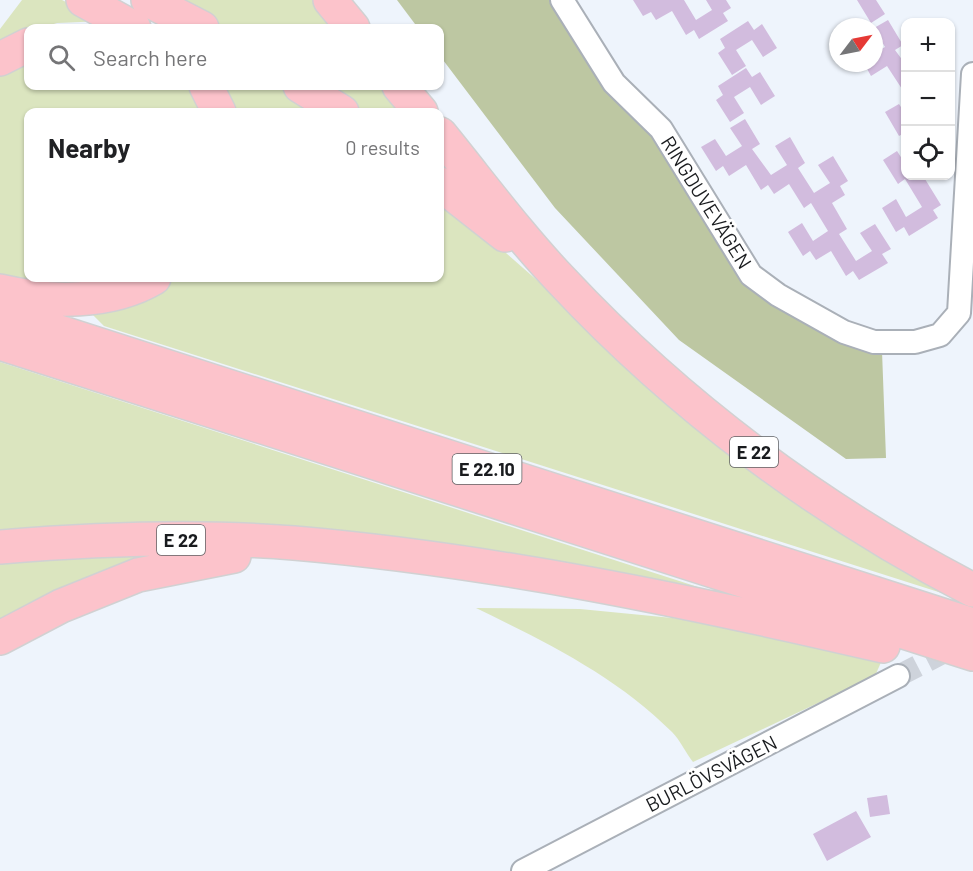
<!DOCTYPE html>
<meta charset="utf-8">
<style>
:root{--surface:#fff;--page:#f2f2f2;--text:#202124;--muted:#757577;--line:#e0e0e0}
body{margin:0;font-family:Barlow,sans-serif;background:var(--page);color:var(--text)}
.controls{position:absolute;right:18px;top:18px;display:grid;overflow:hidden;border-radius:12px;box-shadow:0 2px 4px #0004}
.controls button{width:54px;height:54px;display:grid;place-items:center;padding:0;border:0;border-bottom:2px solid var(--line);background:var(--surface);color:var(--text);font:30px sans-serif}
.compass{position:absolute;left:829px;top:18px;width:54px;height:54px;border-radius:50%;background:var(--surface);box-shadow:0 2px 4px #0004;rotate:58deg}
.list{margin:0;padding:0;list-style:none}
h2{display:flex;justify-content:space-between;align-items:center;height:78px;margin:0;padding:0 24px;font-size:26px}
h2 small{font-size:20px;font-weight:400;color:var(--muted)}
.icon{flex:none;width:33px;height:33px;fill:none;stroke:currentColor;stroke-width:2;stroke-linecap:round;stroke-linejoin:round}
.map{position:relative;flex:none;width:973px;height:871px;overflow:hidden}
.search{position:absolute;background:var(--surface);box-shadow:0 2px 4px #0004;left:24px;top:24px;width:420px;height:66px;display:flex;align-items:center;gap:15px;box-sizing:border-box;padding:0 21px;border-radius:12px;color:var(--muted);font-size:22px}
.panel{position:absolute;background:var(--surface);box-shadow:0 2px 4px #0004;left:24px;top:108px;width:420px;height:174px;border-radius:12px}
.map>svg:first-child{display:block}
.green{fill:#dbe5bf}
.forest{fill:#bdc7a2}
.building{fill:#d2bcde}
.lines{fill:none;stroke-linecap:round;stroke-linejoin:round}
.street-tunnel{stroke:#ced3db;stroke-width:22;stroke-dasharray:22 11;stroke-linecap:butt}
.street-casing{stroke:#aab0b8;stroke-width:26}
.highway-casing{stroke:#d1d1d2;stroke-width:36}
.street{stroke:#fff;stroke-width:22}
.highway{stroke:#fcc3cb;stroke-width:33}
.labels{text-anchor:middle;dominant-baseline:central;stroke-width:6;stroke-linejoin:round;paint-order:stroke}
.shield{fill:#fff;stroke:#5e5f62;stroke-width:1.5}
.shield-label{font-size:18px;font-weight:bold;fill:#191b1e}
.street-label{font-size:20px;fill:#191b1e;stroke:#fff}
</style>
<div class="map">
<svg width="973" height="871" viewBox="0 0 973 871">
<rect width="100%" height="100%" fill="#eef4fc"/>
<!-- green -->
<path class="green" d="M22,0H62L104,21L57,23L41,28H28V33L0,45V29Z
M168,0H312L335,28H223Z
M28,55V86H188L205,112H28V278H129L80,290L0,282V69Z
M214,86H283L326,112H229Z
M315,86H382L404,112H358Z
M440,195L605,340L973,603L104,326L93,315C112,299 149,290 173,278H440Z
M0,362L701,588L747,607L477,557L0,540Z
M190,552L0,627V561Z
M476,608L580,609L693,620L882,660L875,676L693,762C686,753 680,740 672,732C616,676 546,642 476,608Z"/>
<!-- forest -->
<path class="forest" d="M397,0H555L654,130L746,279L882,351L886,458L846,459L679,340L555,208L440,56V28H418Z"/>
<!-- building -->
<path class="building" d="M633,0H684L696,20L712,10L706,0H726L731,8L723,13L728,21L699,39L694,30L686,35L672,11L656,20L651,12L643,16Z
M857,0H876L885,14L871,23Z
M888,20L903,45L895,50L906,65V87L902,89L887,66L871,76L866,67L859,72L854,63H874V53L885,47L874,28Z
M748,21L754,30L762,24L777,48L763,57L752,40L736,50L746,66L732,75L718,53L725,48L720,39Z
M746,68L752,77L760,72L775,96L761,105L750,87L734,97L744,113L730,122L716,100L723,95L718,86Z
M899,104L906,115V132L899,136L885,112Z
M745,119L760,144L752,149L771,175L787,165L775,146L790,137L805,163L798,168L814,193L830,183L818,165L833,156L848,181L840,186L845,195L832,203L847,229L839,234L856,261L872,251L860,233L875,224L891,249L882,254L888,263L859,280L853,271L846,276L831,251L816,260L810,251L803,256L788,232L802,223L813,241L828,231L811,203L804,208L789,184L774,194L768,185L761,190L746,165L729,176L723,166L716,171L701,147L715,139L726,156L742,146L730,128Z
M897,151L906,165V176H931L925,179L941,205L933,210L938,218L909,236L904,227L896,232L882,208L896,199L906,217L922,207L905,179L898,184L883,160Z
M887,795L890,814L870,817L867,798Z
M856,811L871,837L827,861L813,834Z"/>
<g class="lines">
<!-- street-tunnel -->
<path class="street-tunnel" d="M898,676L958,645"/>
<!-- street casing -->
<g class="street-casing">
<path id="street" d="M562,0L614,83L661,129L751,275L778,295L844,332L874,342H915L940,335L959,313L973,74
M523,871L898,676"/>
</g>
<!-- highway casing -->
<g class="highway-casing">
<path id="highway" d="M83,0L134,28
M148,0L202,28
M330,0L353,28
M0,59L28,45
M206,86L219,112
M300,86L342,112
M399,86L421,112
M440,134C480,183 518,235 562,281C679,406 820,511 973,590
M440,184L505,235
M0,291C50,303 110,304 154,278
M0,313L973,625
M0,343L973,654
M0,547C97,539 197,535 294,543C493,560 689,601 883,646
M0,638L61,606L138,575L234,556"/>
</g>
<!-- street -->
<use href="#street" class="street"/>
<!-- highway -->
<use href="#highway" class="highway"/>
</g>
<g class="labels">
<!-- shield labels -->
<g class="shield">
<rect x="730" y="437" width="48" height="30" rx="4.5"/>
<rect x="452.5" y="454" width="69" height="30" rx="4.5"/>
<rect x="157" y="525" width="48" height="30" rx="4.5"/>
</g>
<g class="shield-label">
<text x="754" y="452">E 22</text>
<text x="487" y="469">E 22.10</text>
<text x="181" y="540">E 22</text>
</g>
<!-- street labels -->
<g class="street-label">
<text transform="translate(707 202) rotate(58)">RINGDUVEVÄGEN</text>
<text transform="translate(711 773) rotate(-27)">BURLÖVSVÄGEN</text>
</g>
</g>
</svg>
<div class="controls">
<button>+</button>
<button>−</button>
<button><svg class="icon" aria-label="locate" viewBox="0 0 24 24"><circle cx="12" cy="12" r="6"/><path d="M12 2v4M12 18v4M2 12h4M18 12h4"/></svg></button>
</div>
<svg class="compass" viewBox="-18 -18 36 36"><path d="M0-13l5 13h-10z" fill="#e53935"/><path d="M0 13l5-13h-10z" fill="#757577"/></svg>
<div class="search"><svg class="icon" aria-label="search" viewBox="0 0 24 24"><circle cx="10" cy="10" r="6"/><path d="M15 15l6 6"/></svg>Search here</div>
<section class="panel">
<h2>Nearby<small>0 results</small></h2>
<ul class="list">
</ul>
</section>
</div>
